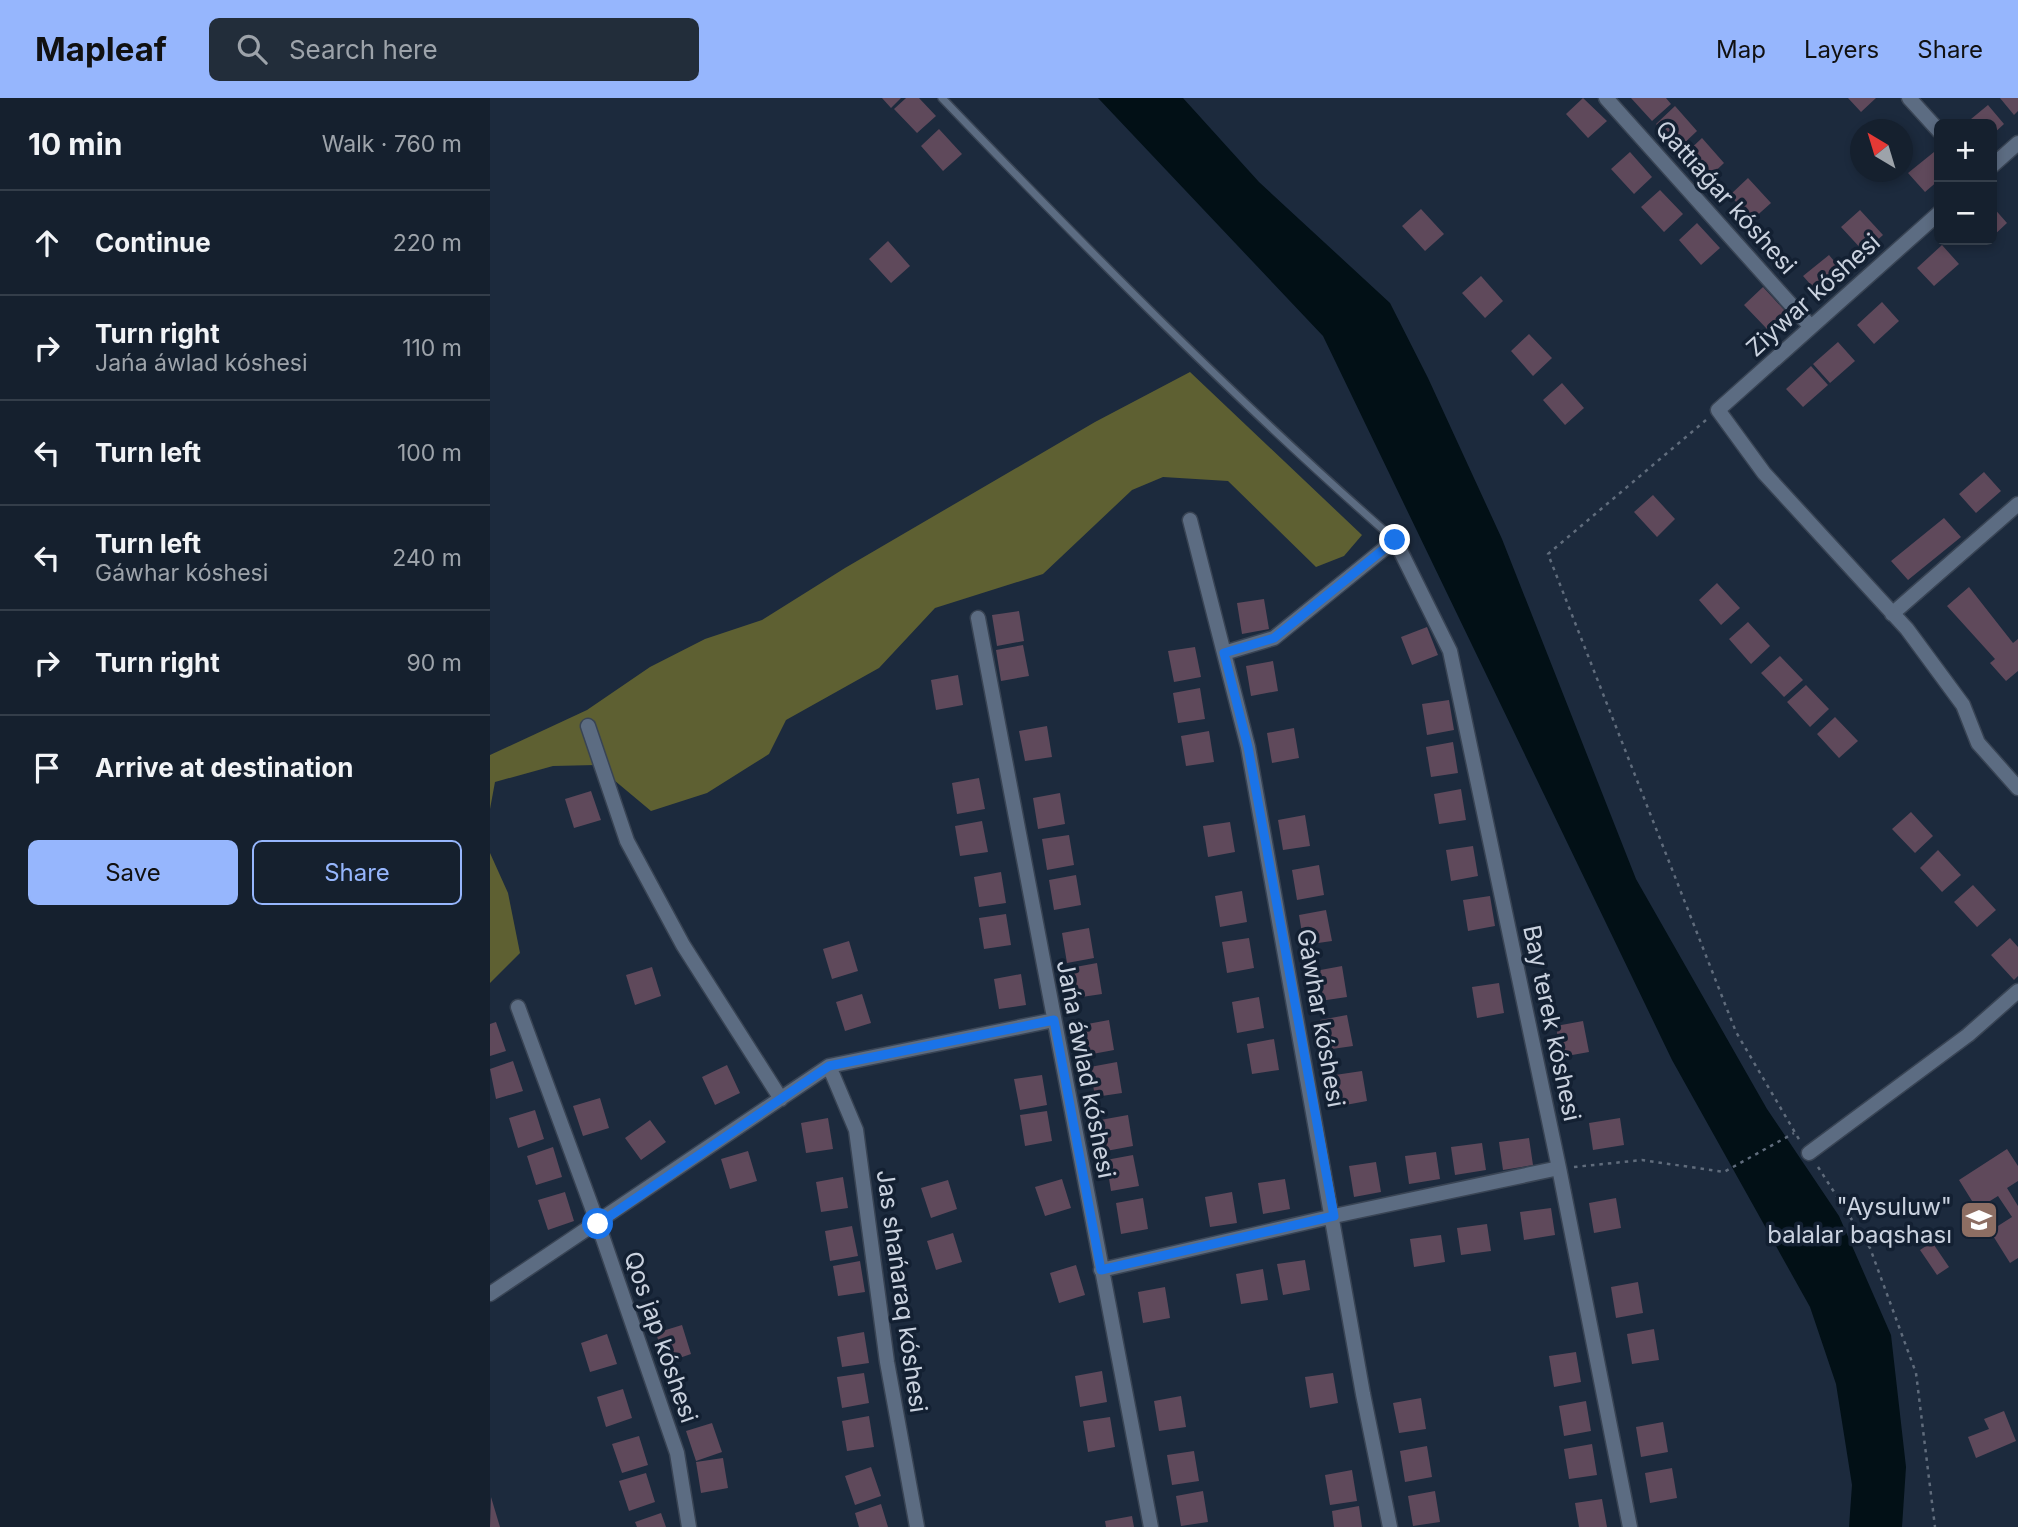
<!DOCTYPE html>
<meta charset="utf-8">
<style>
:root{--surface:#15202e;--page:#222d3a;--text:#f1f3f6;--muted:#9da3aa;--line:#343e4a;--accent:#96b6fd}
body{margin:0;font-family:Inter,sans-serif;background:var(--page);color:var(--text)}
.controls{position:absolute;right:21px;top:21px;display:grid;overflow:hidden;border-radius:10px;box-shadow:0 4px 10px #0003}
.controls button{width:63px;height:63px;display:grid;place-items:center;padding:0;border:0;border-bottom:2px solid var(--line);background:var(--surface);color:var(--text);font:35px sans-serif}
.compass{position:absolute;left:1360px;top:21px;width:63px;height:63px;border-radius:50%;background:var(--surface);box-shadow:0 4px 10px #0003;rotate:322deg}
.stop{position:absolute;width:21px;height:21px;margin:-16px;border:5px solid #1a73e8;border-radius:50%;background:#fff}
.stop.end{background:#1a73e8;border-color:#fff;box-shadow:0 2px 7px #0008}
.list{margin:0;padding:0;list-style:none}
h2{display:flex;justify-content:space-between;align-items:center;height:91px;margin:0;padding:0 28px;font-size:30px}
h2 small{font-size:23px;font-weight:400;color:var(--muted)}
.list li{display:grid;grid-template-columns:46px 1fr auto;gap:21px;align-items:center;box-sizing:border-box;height:105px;padding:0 28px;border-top:2px solid var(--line)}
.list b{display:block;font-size:26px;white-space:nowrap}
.list p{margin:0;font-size:23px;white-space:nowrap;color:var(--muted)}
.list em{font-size:23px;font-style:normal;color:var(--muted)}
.actions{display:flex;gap:14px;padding:21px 28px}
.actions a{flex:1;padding:16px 0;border:2px solid var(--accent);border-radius:10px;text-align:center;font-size:24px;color:var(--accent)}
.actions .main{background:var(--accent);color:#111}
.icon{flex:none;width:38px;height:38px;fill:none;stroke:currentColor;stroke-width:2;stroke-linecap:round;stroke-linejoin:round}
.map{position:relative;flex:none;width:1528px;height:1429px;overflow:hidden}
header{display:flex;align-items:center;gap:42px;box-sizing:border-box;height:98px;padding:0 35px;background:var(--accent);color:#111}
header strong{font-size:33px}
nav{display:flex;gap:38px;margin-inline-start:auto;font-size:24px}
.search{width:490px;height:63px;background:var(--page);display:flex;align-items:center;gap:18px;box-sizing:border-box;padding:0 24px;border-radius:10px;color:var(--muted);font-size:26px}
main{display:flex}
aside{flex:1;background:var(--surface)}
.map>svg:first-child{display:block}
.forest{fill:#5e6032}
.water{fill:#021016}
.building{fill:#5f495b}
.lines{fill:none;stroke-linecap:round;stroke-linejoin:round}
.lane-casing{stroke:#394454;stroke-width:10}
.street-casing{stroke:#394454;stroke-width:17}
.path{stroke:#606c7c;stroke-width:2.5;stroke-dasharray:3.5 5;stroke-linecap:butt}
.lane{stroke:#5c6c82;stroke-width:7}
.street{stroke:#5c6c82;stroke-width:14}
.route{stroke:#1a73e8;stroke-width:9}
.labels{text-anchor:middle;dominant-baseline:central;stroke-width:7;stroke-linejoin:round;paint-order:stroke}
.street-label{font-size:24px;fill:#cad2df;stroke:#132032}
.poi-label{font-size:24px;fill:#cad2df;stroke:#132032;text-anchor:end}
</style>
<header>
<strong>Mapleaf</strong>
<div class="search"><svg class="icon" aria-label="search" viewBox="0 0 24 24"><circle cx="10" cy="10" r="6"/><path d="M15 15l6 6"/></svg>Search here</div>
<nav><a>Map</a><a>Layers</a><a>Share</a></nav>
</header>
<main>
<aside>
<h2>10 min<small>Walk · 760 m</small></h2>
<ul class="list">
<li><svg class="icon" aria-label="ahead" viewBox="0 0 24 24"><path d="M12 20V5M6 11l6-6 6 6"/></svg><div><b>Continue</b></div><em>220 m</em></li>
<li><svg class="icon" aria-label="right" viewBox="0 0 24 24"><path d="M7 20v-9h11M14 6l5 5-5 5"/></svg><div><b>Turn right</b><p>Jańa áwlad kóshesi</p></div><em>110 m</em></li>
<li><svg class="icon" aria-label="left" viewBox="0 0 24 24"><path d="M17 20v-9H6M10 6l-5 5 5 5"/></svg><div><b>Turn left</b></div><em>100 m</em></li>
<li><svg class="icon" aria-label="left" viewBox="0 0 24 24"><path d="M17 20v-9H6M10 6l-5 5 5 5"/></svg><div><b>Turn left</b><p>Gáwhar kóshesi</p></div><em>240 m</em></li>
<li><svg class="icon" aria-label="right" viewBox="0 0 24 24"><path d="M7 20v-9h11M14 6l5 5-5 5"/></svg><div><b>Turn right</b></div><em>90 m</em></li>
<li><svg class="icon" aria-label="arrive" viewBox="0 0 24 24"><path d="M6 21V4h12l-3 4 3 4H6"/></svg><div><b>Arrive at destination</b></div></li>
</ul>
<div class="actions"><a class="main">Save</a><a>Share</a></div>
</aside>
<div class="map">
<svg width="1528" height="1429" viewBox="0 0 1528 1429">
<rect width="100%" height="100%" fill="#1c2a3d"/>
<!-- forest -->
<path class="forest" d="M700,274L872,437L854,458L826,469L738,383L673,379L642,392L553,476L445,510L389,570L296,622L279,656L217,695L161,713L106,667L63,668L5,684L0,711V657L97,612L160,569L215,541L272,522L355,470L605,324Z
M0,755L18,795L30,855L0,885Z"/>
<!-- water -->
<path class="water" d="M608,0H693L769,84L900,205L938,280L1012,441L1146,781L1277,1011L1349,1118L1401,1237L1416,1369L1412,1429H1359L1362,1387L1346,1286L1320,1209L1182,962L833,238Z"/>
<!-- building -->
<path class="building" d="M392,0H411L401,10Z
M416,0H429L446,18L427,35L404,11Z
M1093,0L1117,23L1098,40L1076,16Z
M1141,0H1176L1181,6L1162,23Z
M1358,0H1386L1371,14Z
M1510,0H1528V13L1524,17Z
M1498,7L1514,26L1502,37V26H1475Z
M1185,8L1207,33L1189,50L1166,26Z
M449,31L472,56L453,73L431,48Z
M1212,40L1234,65L1216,82L1193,58Z
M1140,54L1162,79L1144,96L1121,71Z
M1444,54L1449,60V82L1435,94L1418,75Z
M1258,80L1281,105L1262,122L1240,97Z
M1170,92L1193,116L1174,134L1151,109Z
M1502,108L1517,125L1502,139Z
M931,111L954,136L935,153L912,128Z
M1370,112L1393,137L1374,154L1351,129Z
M1207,125L1230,150L1211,167L1189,142Z
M398,143L420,168L401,185L379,161Z
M1452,147L1469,166L1444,188L1427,170Z
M1339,157L1355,176L1330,197L1313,178Z
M991,178L1013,203L995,220L972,195Z
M1273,189L1296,214L1277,231L1254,207Z
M1392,204L1409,223L1384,246L1367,227Z
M1039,236L1062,260L1043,278L1021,253Z
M1348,244L1365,263L1340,285L1323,266Z
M1321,268L1338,287L1313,309L1296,291Z
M1072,285L1094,310L1075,327L1053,302Z
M1494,374L1511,393L1486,415L1469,396Z
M1163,397L1185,421L1167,439L1144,414Z
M1454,420L1471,439L1418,482L1401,463Z
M1227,485L1250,510L1231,527L1209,502Z
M1479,489L1523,545L1528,541V573L1516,583L1500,565L1505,561L1457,508Z
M774,501L779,531L752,536L747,505Z
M529,513L534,543L507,548L502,517Z
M1258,524L1280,548L1261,566L1239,541Z
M937,529L948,557L922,567L911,539Z
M533,547L539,578L511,583L506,552Z
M705,549L711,579L684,584L678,553Z
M1290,558L1313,582L1294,599L1271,575Z
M783,563L788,593L761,598L756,568Z
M468,577L473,607L446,612L441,582Z
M1316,587L1339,611L1320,629L1297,604Z
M710,590L715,621L688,625L683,595Z
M959,602L964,632L937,637L932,606Z
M1345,619L1368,643L1349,660L1327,636Z
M557,628L562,659L535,663L529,633Z
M804,630L809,660L782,665L777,635Z
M719,633L724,664L696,668L691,638Z
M963,644L968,675L941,679L936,649Z
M489,680L495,711L467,716L462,685Z
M971,691L976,722L949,726L944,696Z
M101,693L111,722L84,730L75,701Z
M570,695L575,726L548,731L543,700Z
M1421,714L1443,738L1425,755L1402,731Z
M815,717L820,748L793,752L788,722Z
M492,723L498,754L470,758L465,728Z
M740,724L745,754L718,759L713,728Z
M579,737L584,767L557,772L552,741Z
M983,748L988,778L961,783L956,752Z
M1448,752L1471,777L1452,794L1430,770Z
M829,767L834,797L807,802L802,772Z
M511,774L516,805L489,809L484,779Z
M586,777L591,807L564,812L559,782Z
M1483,787L1506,812L1487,829L1464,804Z
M752,793L757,824L730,829L725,798Z
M1000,798L1005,828L978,833L973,802Z
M836,812L842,843L814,847L809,817Z
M516,816L521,847L494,851L489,820Z
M599,830L604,860L577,865L572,835Z
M759,840L764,870L737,875L732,844Z
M1520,840L1528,849V878L1524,882L1501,857Z
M359,843L368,873L342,881L333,851Z
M607,865L612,896L585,900L580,870Z
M852,868L857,899L830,903L825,873Z
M162,869L171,898L145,907L136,877Z
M531,876L536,907L509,911L504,881Z
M1009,885L1014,915L987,920L982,889Z
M372,896L381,925L355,933L346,904Z
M769,899L774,930L747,935L742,904Z
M857,917L863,948L835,952L830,922Z
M619,922L624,952L597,957L592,927Z
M1093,923L1099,954L1071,959L1066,928Z
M6,924L16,953L0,958V926Z
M784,941L789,972L762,976L757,946Z
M23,963L33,993L6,1001L0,971Z
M627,964L632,995L605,999L600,969Z
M237,967L250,995L225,1007L212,979Z
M872,973L877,1003L850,1008L845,977Z
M552,977L557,1007L530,1012L524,981Z
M110,1000L119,1030L93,1038L83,1008Z
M45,1012L54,1041L28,1050L19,1020Z
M557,1013L562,1043L535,1048L530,1017Z
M638,1017L643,1048L616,1053L610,1022Z
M338,1020L343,1051L316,1055L311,1025Z
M1130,1020L1134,1047L1103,1052L1099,1025Z
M160,1022L176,1044L151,1062L135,1040Z
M1039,1040L1043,1067L1013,1072L1009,1044Z
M992,1045L996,1072L965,1077L961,1049Z
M63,1049L72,1079L46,1087L37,1058Z
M1517,1051L1528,1068V1083L1517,1090L1528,1108V1160L1520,1165L1500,1133L1522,1119L1508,1098L1487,1111L1469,1082Z
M258,1053L267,1083L240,1091L231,1061Z
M946,1054L950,1081L919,1086L915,1058Z
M643,1057L649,1088L621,1093L616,1062Z
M886,1064L891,1094L864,1099L859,1068Z
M353,1079L358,1110L331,1114L326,1084Z
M572,1081L581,1110L555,1118L545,1089Z
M795,1081L800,1111L773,1116L768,1085Z
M458,1082L467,1111L441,1120L431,1090Z
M75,1094L84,1123L58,1132L48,1102Z
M742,1094L747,1125L720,1129L715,1099Z
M653,1100L658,1131L631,1136L626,1105Z
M1126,1100L1131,1130L1104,1135L1099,1105Z
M1061,1110L1065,1137L1034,1142L1030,1114Z
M997,1126L1001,1153L971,1157L967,1130Z
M362,1128L368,1158L340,1163L335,1133Z
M463,1135L472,1164L446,1172L437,1143Z
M951,1137L955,1164L924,1169L920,1141Z
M1442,1144L1459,1169L1447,1177L1430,1152Z
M815,1162L820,1192L793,1197L787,1166Z
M370,1163L375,1194L348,1198L343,1168Z
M586,1167L595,1197L569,1205L560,1175Z
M773,1171L778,1202L751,1206L746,1176Z
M1148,1184L1153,1215L1126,1220L1121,1189Z
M675,1189L680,1220L653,1225L648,1194Z
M192,1227L201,1256L175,1265L166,1235Z
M1164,1231L1169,1262L1142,1266L1137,1236Z
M374,1234L379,1265L352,1269L347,1239Z
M117,1236L127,1266L100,1274L91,1245Z
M1086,1254L1091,1284L1064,1289L1059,1258Z
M612,1273L617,1304L590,1309L585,1278Z
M374,1275L379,1305L352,1310L347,1279Z
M843,1275L848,1305L820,1310L815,1279Z
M133,1291L142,1320L116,1329L107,1299Z
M691,1298L696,1329L669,1333L664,1303Z
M931,1300L936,1331L909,1335L903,1305Z
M1096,1303L1101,1333L1074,1338L1069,1308Z
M1514,1313L1526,1343L1486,1360L1478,1339L1499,1331L1494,1321Z
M379,1318L384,1349L357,1353L352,1323Z
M620,1319L625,1349L598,1354L593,1323Z
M1173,1324L1178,1354L1151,1359L1146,1329Z
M222,1325L232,1354L206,1363L196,1333Z
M149,1338L158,1367L132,1375L122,1346Z
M1102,1346L1107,1377L1079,1381L1074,1351Z
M937,1348L942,1379L915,1384L910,1353Z
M704,1353L709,1383L682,1387L677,1357Z
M233,1360L238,1390L211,1395L206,1364Z
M381,1369L391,1398L365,1407L355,1378Z
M1182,1370L1187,1400L1160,1405L1155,1375Z
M862,1372L867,1403L840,1407L835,1377Z
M156,1375L165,1404L139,1413L129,1383Z
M713,1393L718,1424L691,1428L686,1398Z
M945,1393L950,1424L923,1428L918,1398Z
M1,1399L10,1429H0Z
M1112,1401L1117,1429H1089L1085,1405Z
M391,1406L398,1429H369L365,1415Z
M869,1408L872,1429H844L842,1413Z
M171,1415L176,1429H147L145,1424Z
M642,1418L644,1429H616L615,1423Z"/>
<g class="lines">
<!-- lane casing -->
<g class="lane-casing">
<path id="lane" d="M452,0C598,152 746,303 905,442"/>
</g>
<!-- street casing -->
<g class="street-casing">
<path id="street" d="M1116,0L1321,229
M1419,0L1449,33
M1502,68L1528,45
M1449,115L1228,312L1274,375L1417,531L1473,607L1488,645L1528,690
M700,422L758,649L873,1296L900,1429
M1402,516L1528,406
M488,520L661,1429
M734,555L784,540L905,442L960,553L1069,1070L1140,1429
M98,628L137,743L193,847L291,1001
M28,909L108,1126L187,1355L199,1429
M339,968L366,1032L397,1264L427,1429
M1319,1055L1478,937L1528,893
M611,1172L844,1118L1069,1070
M0,1196L339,968L564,922"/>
</g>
<!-- path -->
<path class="path" d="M1216,322L1058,456L1246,934L1310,1043
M1084,1069L1152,1062L1234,1074L1304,1035
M1328,1069L1380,1150L1426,1275L1445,1429"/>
<!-- lane -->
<use href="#lane" class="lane"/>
<!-- street -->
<use href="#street" class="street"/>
</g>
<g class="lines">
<!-- route -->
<path class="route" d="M108,1126L339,968L564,922L611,1172L844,1118L758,649L734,555L784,540L905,442"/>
</g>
<!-- icons -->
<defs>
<g id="school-square" transform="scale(2.0125)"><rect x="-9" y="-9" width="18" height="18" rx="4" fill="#8d6e63" stroke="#132032"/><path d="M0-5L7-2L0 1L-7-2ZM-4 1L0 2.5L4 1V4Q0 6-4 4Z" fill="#fff"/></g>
</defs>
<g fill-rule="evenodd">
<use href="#school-square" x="1489" y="1122"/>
</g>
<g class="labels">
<!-- street labels -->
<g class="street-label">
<text transform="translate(1236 99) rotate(48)">Qattıaǵar kóshesi</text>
<text transform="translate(1323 197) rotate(-42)">Ziywar kóshesi</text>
<text transform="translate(831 920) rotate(80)">Gáwhar kóshesi</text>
<text transform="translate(1062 925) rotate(78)">Bay terek kóshesi</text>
<text transform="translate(596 971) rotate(79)">Jańa áwlad kóshesi</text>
<text transform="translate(412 1193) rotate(82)">Jas shańaraq kóshesi</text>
<text transform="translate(171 1239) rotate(71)">Qos jap kóshesi</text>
</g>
<!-- poi labels -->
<g class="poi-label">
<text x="1462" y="1108">"Aysuluw"<tspan x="1462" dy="28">balalar baqshası</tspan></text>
</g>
</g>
</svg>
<div class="controls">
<button>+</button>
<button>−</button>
</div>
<svg class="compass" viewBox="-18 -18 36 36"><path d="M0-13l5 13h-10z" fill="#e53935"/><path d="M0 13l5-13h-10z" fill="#9da3aa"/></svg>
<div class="stop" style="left:108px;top:1126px"></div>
<div class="stop end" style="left:905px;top:442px"></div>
</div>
</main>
